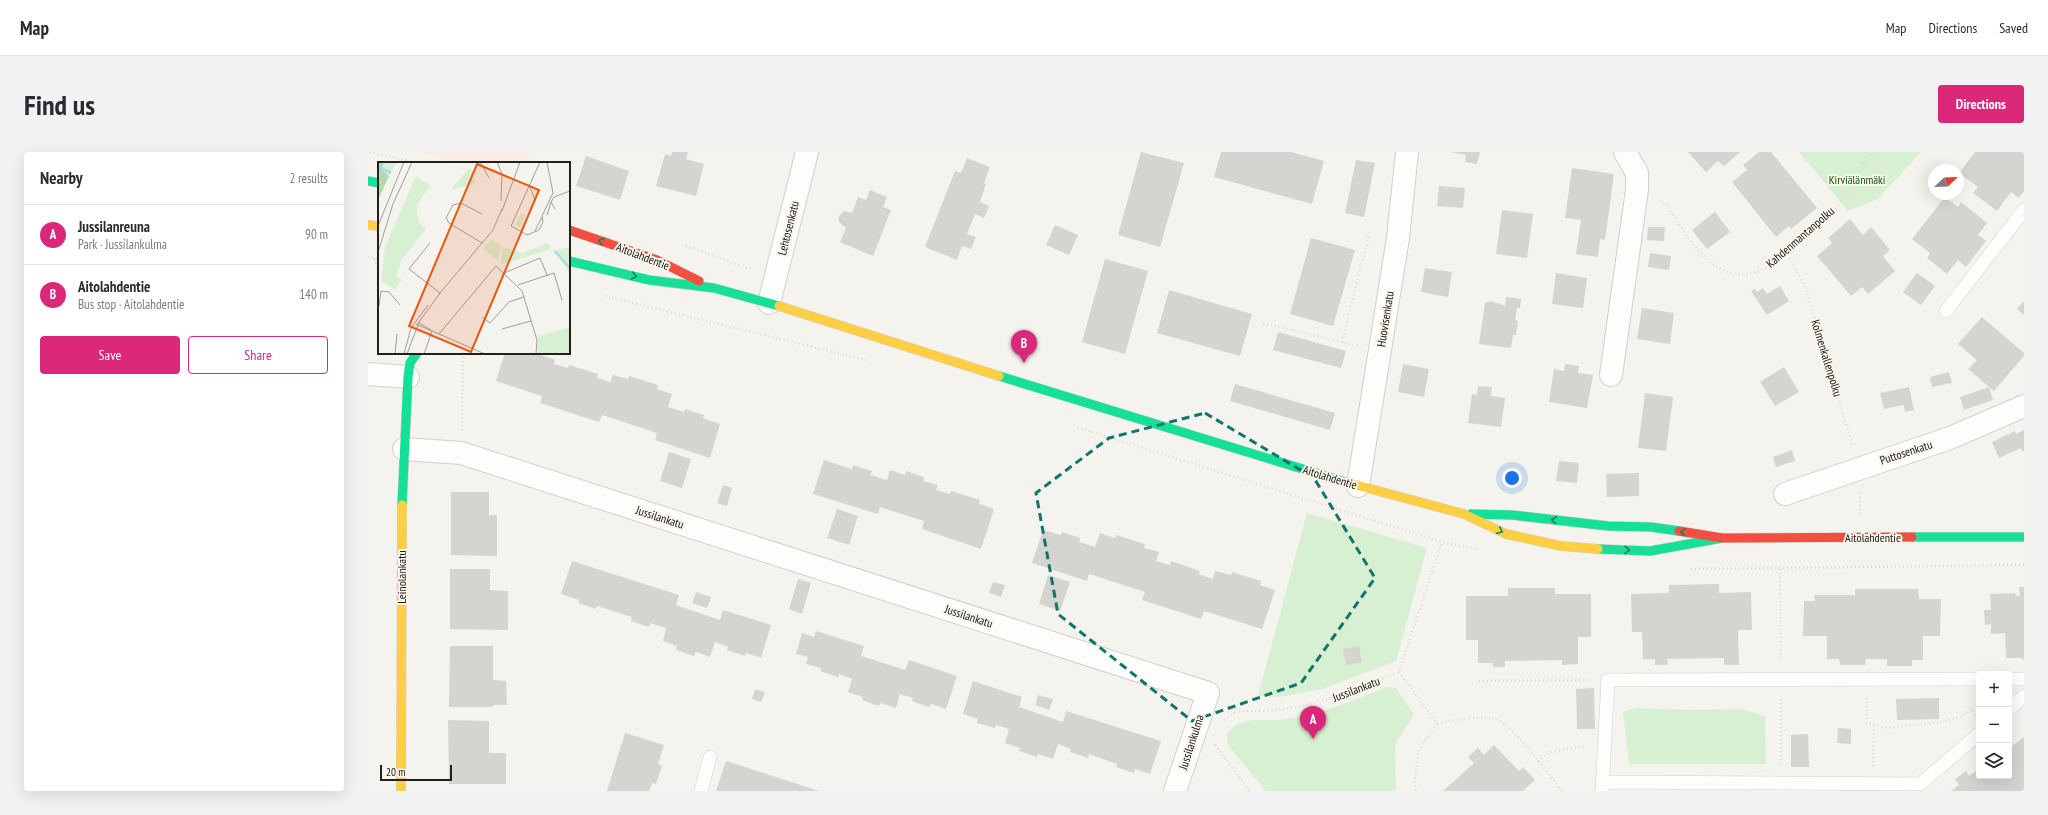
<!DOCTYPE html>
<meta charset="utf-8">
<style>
:root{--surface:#fff;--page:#f2f2f3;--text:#2b2b33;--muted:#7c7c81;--line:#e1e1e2;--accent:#db2777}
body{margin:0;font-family:"PT Sans Narrow",sans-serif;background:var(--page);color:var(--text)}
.controls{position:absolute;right:12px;bottom:12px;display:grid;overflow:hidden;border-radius:4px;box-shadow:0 4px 16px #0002}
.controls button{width:36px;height:36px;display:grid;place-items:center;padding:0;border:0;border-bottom:1px solid var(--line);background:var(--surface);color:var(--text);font:20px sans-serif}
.compass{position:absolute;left:1560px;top:12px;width:36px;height:36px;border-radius:50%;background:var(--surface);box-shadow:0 4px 16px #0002;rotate:67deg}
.scale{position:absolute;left:12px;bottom:10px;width:72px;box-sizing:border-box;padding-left:4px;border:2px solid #21201c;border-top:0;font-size:11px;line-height:14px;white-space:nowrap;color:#21201c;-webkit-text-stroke:3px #f8f5ea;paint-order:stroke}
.you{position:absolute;left:1144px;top:326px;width:14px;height:14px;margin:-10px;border:3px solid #fff;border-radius:50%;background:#1a73e8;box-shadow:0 0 0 6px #1a73e833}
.badge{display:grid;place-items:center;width:26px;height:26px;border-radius:50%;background:var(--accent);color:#fff;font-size:13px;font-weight:700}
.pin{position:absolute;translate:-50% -33px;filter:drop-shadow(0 1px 2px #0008)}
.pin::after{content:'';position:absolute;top:21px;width:14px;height:12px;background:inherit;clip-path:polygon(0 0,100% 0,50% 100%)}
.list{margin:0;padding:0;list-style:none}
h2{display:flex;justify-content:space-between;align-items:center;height:52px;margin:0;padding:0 16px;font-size:17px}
h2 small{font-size:13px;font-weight:400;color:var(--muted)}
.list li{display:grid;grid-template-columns:26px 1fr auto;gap:12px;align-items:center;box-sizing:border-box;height:60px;padding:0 16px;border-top:1px solid var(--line)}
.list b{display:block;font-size:15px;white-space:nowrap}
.list p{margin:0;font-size:13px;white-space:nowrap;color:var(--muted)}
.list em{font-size:13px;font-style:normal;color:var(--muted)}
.actions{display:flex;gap:8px;padding:12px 16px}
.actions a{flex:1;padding:9px 0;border:1px solid var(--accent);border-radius:4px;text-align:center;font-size:14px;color:var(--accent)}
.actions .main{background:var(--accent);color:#fff}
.icon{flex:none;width:22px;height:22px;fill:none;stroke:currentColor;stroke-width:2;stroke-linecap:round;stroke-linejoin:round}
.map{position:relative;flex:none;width:1656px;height:639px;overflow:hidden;border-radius:4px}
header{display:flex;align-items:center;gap:24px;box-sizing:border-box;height:56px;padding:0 20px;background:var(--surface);border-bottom:1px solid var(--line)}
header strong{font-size:19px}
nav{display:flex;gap:22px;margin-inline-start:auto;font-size:14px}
.intro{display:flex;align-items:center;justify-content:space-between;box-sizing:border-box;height:96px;padding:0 24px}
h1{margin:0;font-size:28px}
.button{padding:10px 18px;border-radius:4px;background:var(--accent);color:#fff;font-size:14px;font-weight:700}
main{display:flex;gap:24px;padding:0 24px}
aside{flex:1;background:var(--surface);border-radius:4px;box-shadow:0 4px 16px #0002}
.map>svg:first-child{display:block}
.commercial{fill:#faebe4}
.green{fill:#d7f0d2}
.building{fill:#d6d4d0}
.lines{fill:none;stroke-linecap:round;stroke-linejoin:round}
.lane-casing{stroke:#d1d0cc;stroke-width:14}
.street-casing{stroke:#d1d0cc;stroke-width:24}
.fast-casing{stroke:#d1d0cc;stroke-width:10}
.slow-casing{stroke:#d1d0cc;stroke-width:10}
.jam-casing{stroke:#d1d0cc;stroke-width:10}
.path{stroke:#dadad8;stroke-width:2.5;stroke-dasharray:1 3;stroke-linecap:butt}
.lane{stroke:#fdfdfc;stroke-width:13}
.street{stroke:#fdfdfc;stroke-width:22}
.fast{stroke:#16e098;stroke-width:9}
.slow{stroke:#ffcf43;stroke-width:9}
.jam{stroke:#f24e42;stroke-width:9}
.oneway{stroke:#1c805a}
.marked{fill:none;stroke:#0f766e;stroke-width:3;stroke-dasharray:8 5;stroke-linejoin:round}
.labels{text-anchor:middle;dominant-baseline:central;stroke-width:4;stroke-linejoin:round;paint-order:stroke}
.park-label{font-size:12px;fill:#125710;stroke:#f8f5ea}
.street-label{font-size:12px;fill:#21201c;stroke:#f8f5ea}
.inset-river{fill:none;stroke:#a6d4f6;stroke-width:2}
.inset-road{fill:none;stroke:#a09f9a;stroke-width:1}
.view{fill:#e8590c;fill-opacity:0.15;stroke:#e8590c;stroke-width:2}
.inset-edge{fill:none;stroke:#21201c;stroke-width:2}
</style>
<header>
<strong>Map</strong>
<nav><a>Map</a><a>Directions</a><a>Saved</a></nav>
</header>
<div class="intro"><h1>Find us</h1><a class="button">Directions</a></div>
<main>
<aside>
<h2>Nearby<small>2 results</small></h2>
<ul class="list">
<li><span class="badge">A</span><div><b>Jussilanreuna</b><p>Park · Jussilankulma</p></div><em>90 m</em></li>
<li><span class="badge">B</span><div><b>Aitolahdentie</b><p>Bus stop · Aitolahdentie</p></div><em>140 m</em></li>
</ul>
<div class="actions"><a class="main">Save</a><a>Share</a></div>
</aside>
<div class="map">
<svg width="1656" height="639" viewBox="0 0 1656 639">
<rect width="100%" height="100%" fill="#f4f3ee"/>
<!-- commercial -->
<path class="commercial" d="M52,0H162L159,11H91Z"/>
<!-- green -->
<path class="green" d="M1431,0H1553L1510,47L1480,59Z
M939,361L1059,396L1028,509L954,537L912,545L890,544Z
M1018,535L1028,536L1046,563L1027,592L1028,639H898L860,593L859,582C875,563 888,570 910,568C948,564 983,550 1018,535Z
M1267,556L1323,558L1373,557L1397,564L1398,612H1261L1255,560Z"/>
<!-- building -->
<path class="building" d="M304,0H320L318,7L336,12L328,44L288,34L297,2L303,4Z
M773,0L816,11L792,95L750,83Z
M853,0H923L956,9L944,52L846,25Z
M1083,0H1112L1109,12L1097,10L1098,3Z
M1320,0H1372L1356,14L1350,9L1338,20Z
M1391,0H1403L1449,56L1423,77L1421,74L1408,85L1364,30L1379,18L1375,13Z
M1607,0H1656V39L1651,46L1643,40L1629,59L1605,41L1610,35L1591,21Z
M218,4L261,19L252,48L208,34Z
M599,6L622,15L616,31L618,32L612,50L621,54L616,66L607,62L599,82L608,85L603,97L594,94L589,108L557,95L587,19L593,21Z
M988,8L1007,11L996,65L977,61Z
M1204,16L1246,22L1237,88L1232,87L1230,105L1208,102L1213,68L1197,66Z
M1071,34L1097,36L1095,56L1069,54Z
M502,38L519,45L515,55L523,58L505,104L472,90L478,76L471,70V64L476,59L484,61L490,45L498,48Z
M1577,45L1590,55L1593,50L1619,71L1610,83L1618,89L1598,115L1590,108L1579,122L1559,106L1562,101L1544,87Z
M1134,58L1165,62L1159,106L1128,102Z
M1347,60L1362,80L1339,97L1324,78Z
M1482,67L1495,83L1503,75L1522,98L1515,104L1527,119L1500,142L1494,135L1483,144L1449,104L1464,91L1460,86Z
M687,73L710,83L701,103L678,93Z
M1280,75H1297L1296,89L1279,88Z
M943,86L987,98L965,174L922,162Z
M1282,101L1303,104L1301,118L1280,115Z
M737,107L780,119L757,202L714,190Z
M1057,116L1084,120L1080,145L1053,140Z
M1188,121L1219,126L1215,156L1184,152Z
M1549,121L1567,134L1553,153L1535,140Z
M1412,134L1421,149L1399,163L1383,139L1387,137L1389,140L1395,136L1399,142Z
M801,138L884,162L872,204L789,181Z
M1138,145L1153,147L1152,156H1149L1147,168L1150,169L1148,183H1145L1143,196L1111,192L1117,151L1123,149L1137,154Z
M1656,149V163L1649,157Z
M1274,156L1306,161L1302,192L1269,187Z
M1614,165L1656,201V204L1626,239L1600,217L1609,208L1590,192Z
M910,180L978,199L973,216L905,198Z
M137,201H173V203L187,208L186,212L200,216L201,213L230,222L229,226L242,230L245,223L260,227L261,224L290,233L289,237L304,242L300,255L316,260L317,257L336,263L335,266L352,272L342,306L287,288L289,281L234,263L231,270L172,251L174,244L128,229Z
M1035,212L1061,217L1056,245L1030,240Z
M1197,212L1211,214L1210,221L1225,223L1219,256L1181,250L1186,217L1196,219Z
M1416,215L1431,240L1407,254L1392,230Z
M1581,220L1584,231L1564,235L1562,225Z
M867,232L967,261L962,278L862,249Z
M1110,234L1124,235L1123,244L1137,246L1133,275L1100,271L1104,242L1109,243Z
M1541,235L1546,258L1537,260L1536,253L1516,257L1512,241Z
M1621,235L1625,248L1596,258L1592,245Z
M1277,241L1305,245L1298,299L1270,296Z
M1656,278V299H1654L1653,296L1631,306L1624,290L1647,279L1648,282Z
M1424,298L1427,309L1408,315L1405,305Z
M301,300L323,307L314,336L292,329Z
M456,308L484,317L485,313L504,319L502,323L519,328L522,318L537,323L538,319L556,325L555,329L570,333L568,338L582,342L583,339L612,348L611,352L626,357L613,397L554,377L556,369L512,355L510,362L445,342Z
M1191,309L1211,311L1209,331L1188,329Z
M1271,321V344L1239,345L1238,322Z
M355,333L364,336L359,354L349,351Z
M83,340H121V363H129V404L83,403Z
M469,357L490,364L481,393L459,386Z
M675,378L693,383L694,380L712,386L711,390L727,395L732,381L747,386L748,383L777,392L776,396L791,400L788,409L802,413L803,409L832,419L831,422L845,427L847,419L863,423L864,420L893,429L892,433L907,438L894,477L836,459L833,467L774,448L777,440L721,422L719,429L664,411Z
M204,409L311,443L308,453L352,468L355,458L403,473L393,506L378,501L377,504L359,498L360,495L347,490L342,505L328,500L326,504L308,498L309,494L295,489L298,476L282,471L281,475L263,469L264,465L229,454L228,457L210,451L211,448L193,442Z
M82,417H122V438L140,439V478L82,477Z
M680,423L702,430L692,459L671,452Z
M430,427L443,431L434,462L421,457Z
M625,430L637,433L633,445L621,441Z
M1351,432V441L1383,440L1384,478H1370L1371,513H1356V506L1299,507L1300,513H1287V507H1275L1274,480H1264L1263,442L1301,441V433Z
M1651,435H1656V509L1654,506H1638L1637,481L1623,482V472L1617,473L1616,458H1623L1622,442L1647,441L1648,444H1652Z
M1140,436H1187V442H1223V485H1210V512L1194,513V508L1137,509V515H1125V511H1110V488H1098V444H1140Z
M1487,437H1550L1551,447H1573L1572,484H1555V508H1544V514H1519V507H1498L1497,513H1472L1471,507H1459V484H1435L1436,449H1447L1446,443H1487Z
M328,440L343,445L339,456L324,451Z
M448,479L496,494L493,504L537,518L541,508L589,524L578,557L563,552L561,555L544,549L545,546L532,542L528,556L512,551L511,554L494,548L495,545L480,540L484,527L471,522L470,525L452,519L453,516L438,512L440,505L428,502L434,481L446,485Z
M82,494H125V528L138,529L139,553H125V555H81Z
M991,494L994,510L978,513L975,497Z
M605,529L654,545L651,555L695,570L698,559L793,589L782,622L767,617L766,621L748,615L749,612L721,602L720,606L702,600L703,597L690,592L685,607L670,602L669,605L651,599L652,596L637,591L641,577L628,573L627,576L609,571L610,567L595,562Z
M1226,536L1227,577H1209L1208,537Z
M387,537L397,540L393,550L384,547Z
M670,543L685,547L681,558L667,553Z
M1571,546V567L1529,568L1528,547Z
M80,568L121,569V601H138V632H81Z
M1470,576L1483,577V592L1469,591Z
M257,581L296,593L290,612L294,614L288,632L284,631L281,639H239Z
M1440,582L1441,615H1423V583Z
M1656,585V639H1583L1591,633L1587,627L1598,619L1601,624L1611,617V624H1641V596Z
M1126,593L1151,619L1155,615L1167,628L1155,639H1075L1106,611L1100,605L1110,596L1116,603Z
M358,609L451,639H348Z"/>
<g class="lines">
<!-- lane casing -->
<g class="lane-casing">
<path id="lane" d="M1578,159L1656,58
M1641,527H1656
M1641,557L1656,544
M1236,630L1552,632L1611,582
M333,639L342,605
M1234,639L1240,528L1611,527"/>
</g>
<!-- street casing -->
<g class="street-casing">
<path id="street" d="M401,151L439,0
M0,222L40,225
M1243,223L1269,38V21L1257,0
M36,297L93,301L840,541L807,639
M990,334L1030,86L1039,0
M1417,342L1582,286L1656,254"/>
</g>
<!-- fast casing -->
<g class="fast-casing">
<path id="fast" d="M0,29L11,31
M201,109L281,128L346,136L411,154
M631,224L977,330
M34,353L40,225L42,211L49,201
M1103,362L1144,363L1240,374L1283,375L1311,379
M1544,385H1656
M1230,397L1282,399L1354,386"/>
</g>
<!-- slow casing -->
<g class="slow-casing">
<path id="slow" d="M0,73L11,74
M411,154L631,224
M977,330L1096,362L1138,382L1193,394L1230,397
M33,639L34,353"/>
</g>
<!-- jam casing -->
<g class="jam-casing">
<path id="jam" d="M201,78L289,108L331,129
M1311,379L1354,386L1544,385"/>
</g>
<!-- path -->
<path class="path" d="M2,0L50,11
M1291,49L1298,52C1319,84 1348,140 1396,117C1408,110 1418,99 1429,90C1445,77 1466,62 1477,45C1487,30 1491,9 1507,0
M318,94L385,118
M1418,99L1438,137L1485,295
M0,105L11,108
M6,107L11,118
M237,144L498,208
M895,171L990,194
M974,190L1002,79
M709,275L1074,390L1111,397
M94,278L95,201
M1492,341V362
M1323,417L1656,413
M1412,417L1413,508
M1031,520L1069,571L1051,598L1046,631L1048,639
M1111,529L1222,528
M1499,546V571L1517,576L1573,570L1592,565L1604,557L1608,564
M860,554C871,560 880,559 893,559C942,558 986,538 1031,520L1074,390
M856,568L869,559
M1069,571C1084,569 1117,562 1130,568C1147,576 1181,623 1194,639
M847,593L882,639
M1170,609L1183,600L1217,594
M1413,612V545
M1505,614L1506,573"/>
<!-- lane -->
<use href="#lane" class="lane"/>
<!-- street -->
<use href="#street" class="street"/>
<!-- fast -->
<use href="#fast" class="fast"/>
<!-- slow -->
<use href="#slow" class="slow"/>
<!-- jam -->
<use href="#jam" class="jam"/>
</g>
<!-- one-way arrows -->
<defs><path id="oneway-chevron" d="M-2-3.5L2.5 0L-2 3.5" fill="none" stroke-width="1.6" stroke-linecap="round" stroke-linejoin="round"/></defs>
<g class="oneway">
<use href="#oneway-chevron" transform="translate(233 89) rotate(-162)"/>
<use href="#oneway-chevron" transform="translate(266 124) rotate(13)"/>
<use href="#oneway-chevron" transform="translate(1186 368) rotate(-173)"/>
<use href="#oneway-chevron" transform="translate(1132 379) rotate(25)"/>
<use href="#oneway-chevron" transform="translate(1315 380) rotate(-171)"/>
<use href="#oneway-chevron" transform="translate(1259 398) rotate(1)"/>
</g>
<!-- marked area -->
<path class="marked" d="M837,261L946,326L1007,426L933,531L824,569L690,462L668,341L741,286Z"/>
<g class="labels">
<!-- park labels -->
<g class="park-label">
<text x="1489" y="27">Kirviälänmäki</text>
</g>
<!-- street labels -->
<g class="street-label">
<text transform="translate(420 76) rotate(-76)">Lehtosenkatu</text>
<text transform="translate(1432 85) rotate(-41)">Kahdenmantanpolku</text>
<text transform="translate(275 104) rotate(21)">Aitolahdentie</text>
<text transform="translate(1017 167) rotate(-81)">Huovisenkatu</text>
<text transform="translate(1459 206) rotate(73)">Kolmenkallenpolku</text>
<text transform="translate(1538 300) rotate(-18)">Puttosenkatu</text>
<text transform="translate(962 325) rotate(17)">Aitolahdentie</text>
<text transform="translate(292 365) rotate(18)">Jussilankatu</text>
<text x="1505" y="385">Aitolahdentie</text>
<text transform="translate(33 425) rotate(-90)">Leinolankatu</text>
<text transform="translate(601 464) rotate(18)">Jussilankatu</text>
<text transform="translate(988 537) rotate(-21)">Jussilankatu</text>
<text transform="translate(823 590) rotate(-72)">Jussilankulma</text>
</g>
</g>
<!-- overview -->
<g transform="translate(10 10)">
<rect width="192" height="192" fill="#f4f3ee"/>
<path d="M0,0H19L11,14L2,7ZM92,5L98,22L73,27ZM38,14L52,24L39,43L40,59L48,67L23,99L18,114L24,118L17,127L3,119L7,85ZM143,51L148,53L142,66L137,63ZM113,77L123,84L120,99L105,87ZM170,81L173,87L122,103L125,85L144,91ZM192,85L191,88L192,111L175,89ZM192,165V192H160V174Z" fill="#d7f0d2"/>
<path d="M0,0H6L3,7L11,14L0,38Z" fill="#b4d9ae"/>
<path class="inset-river" d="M0,4L13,11M177,89L192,106"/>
<path class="inset-road" d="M102,0L111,16M119,0L124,12L123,39M162,0L133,64L149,73L161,68L165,60L164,54L175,31L169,0M177,47L173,40L176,35L192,29M124,49L142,0M104,52L83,41L75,43L68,56L71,61L104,81M169,53L173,40M0,64L26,0M143,69L157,38L151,22M157,69L164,55M52,81L31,107L62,131M0,90L15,42L34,0M126,111L162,96L169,113M140,123L176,111L184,138M1,144L3,129L11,130L22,143M104,155L112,161L131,140L146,135M40,160L53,168M38,162L107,192M124,167L153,159M61,172L118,104L144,129L159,178L158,192M17,192L19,172M26,192L33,166L50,143M29,192L41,160L62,131L115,68L124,47M46,192L54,169"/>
<path class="view" d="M99,2L161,28L93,190L31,164Z"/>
<rect width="192" height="192" class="inset-edge"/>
</g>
</svg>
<div class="controls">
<button>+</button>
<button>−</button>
<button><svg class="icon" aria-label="layers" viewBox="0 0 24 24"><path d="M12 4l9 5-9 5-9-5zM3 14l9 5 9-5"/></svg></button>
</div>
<svg class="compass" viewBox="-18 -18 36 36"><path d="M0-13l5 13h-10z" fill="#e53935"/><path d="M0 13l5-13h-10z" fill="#7c7c81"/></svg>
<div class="scale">20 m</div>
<div class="you"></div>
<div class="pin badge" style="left:945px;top:587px">A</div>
<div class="pin badge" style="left:656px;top:211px">B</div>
</div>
</main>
